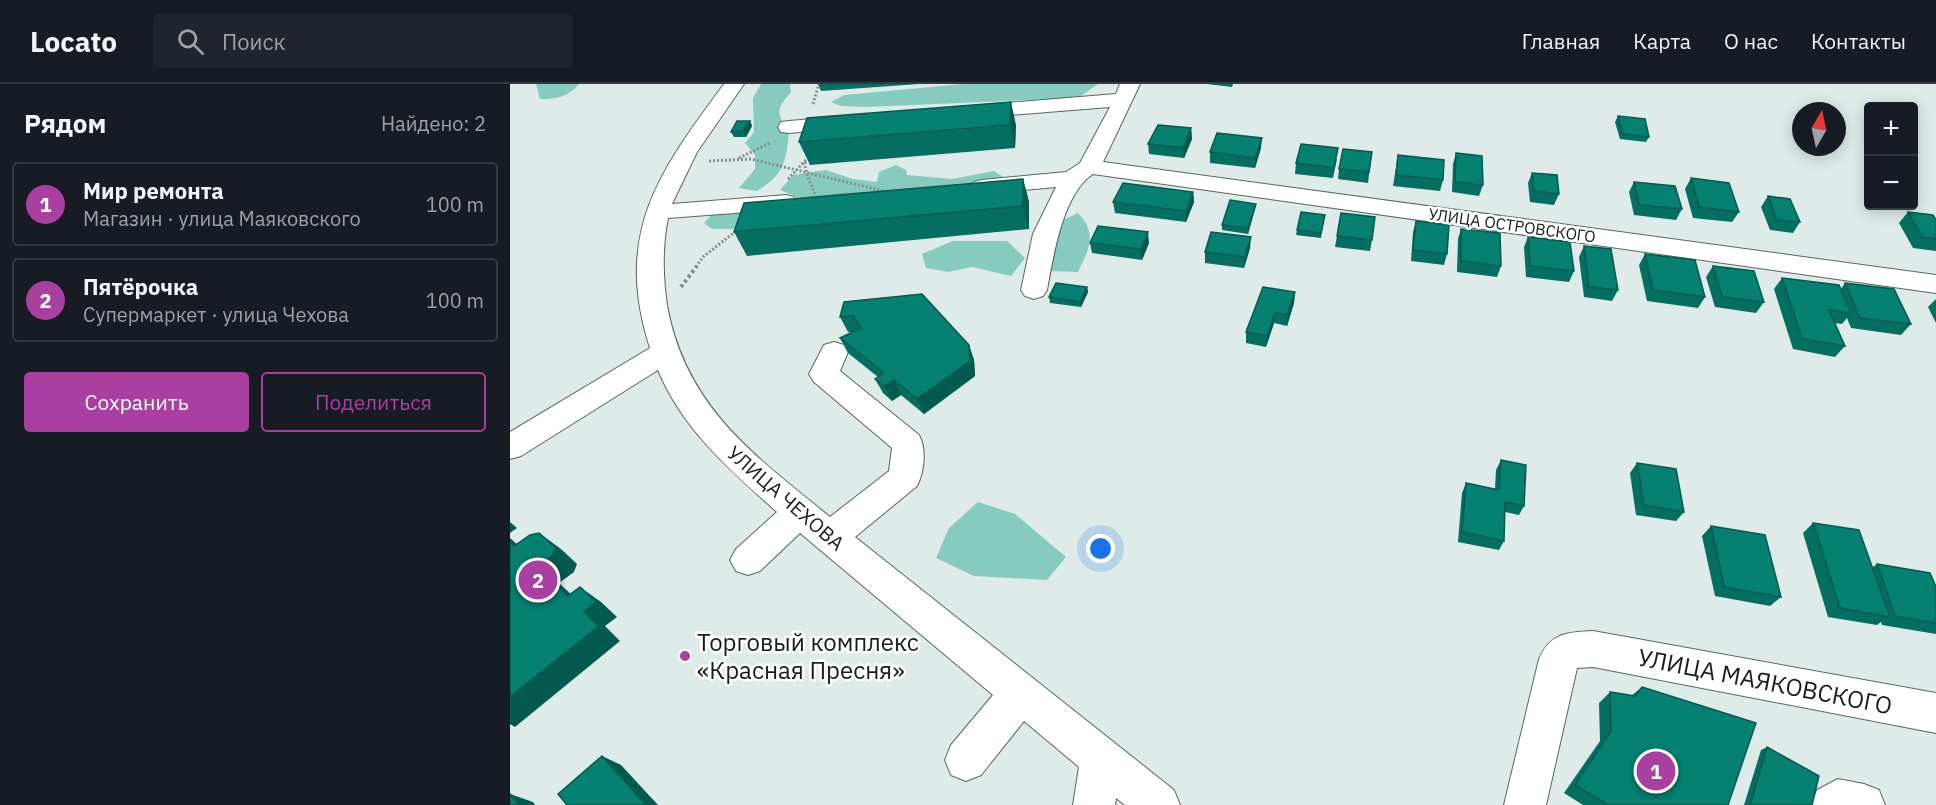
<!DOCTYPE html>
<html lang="ru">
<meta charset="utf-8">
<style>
:root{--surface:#171b24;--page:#20242c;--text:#f1f3f6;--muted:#9ea1a6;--line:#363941;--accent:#a93fa0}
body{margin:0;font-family:"IBM Plex Sans",sans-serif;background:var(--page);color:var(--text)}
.controls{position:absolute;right:18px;top:18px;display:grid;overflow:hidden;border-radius:6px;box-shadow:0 3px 15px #0003}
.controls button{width:54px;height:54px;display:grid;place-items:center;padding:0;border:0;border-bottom:2px solid var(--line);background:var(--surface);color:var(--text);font:30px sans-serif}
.compass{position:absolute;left:1282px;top:18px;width:54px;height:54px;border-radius:50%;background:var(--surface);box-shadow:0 3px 15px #0003;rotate:9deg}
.you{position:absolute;left:591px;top:465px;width:21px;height:21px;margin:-15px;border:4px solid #fff;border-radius:50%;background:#1a73e8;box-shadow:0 0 0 9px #1a73e833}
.badge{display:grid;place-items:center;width:39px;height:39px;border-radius:50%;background:var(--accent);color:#fff;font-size:20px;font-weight:700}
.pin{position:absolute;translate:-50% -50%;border:3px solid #fff;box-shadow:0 2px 6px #0006}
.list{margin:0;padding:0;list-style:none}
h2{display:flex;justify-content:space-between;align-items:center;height:78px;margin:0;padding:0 24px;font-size:26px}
h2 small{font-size:20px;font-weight:400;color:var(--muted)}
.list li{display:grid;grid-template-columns:39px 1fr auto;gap:18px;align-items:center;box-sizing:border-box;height:84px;margin:0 12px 12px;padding:0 12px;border:2px solid var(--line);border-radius:6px}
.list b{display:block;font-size:22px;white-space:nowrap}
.list p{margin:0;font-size:20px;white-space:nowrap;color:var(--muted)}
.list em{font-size:20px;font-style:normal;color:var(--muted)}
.actions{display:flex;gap:12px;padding:18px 24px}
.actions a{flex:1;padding:14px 0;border:2px solid var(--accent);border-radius:6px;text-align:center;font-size:21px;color:var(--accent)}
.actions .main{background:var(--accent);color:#fff}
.icon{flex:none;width:33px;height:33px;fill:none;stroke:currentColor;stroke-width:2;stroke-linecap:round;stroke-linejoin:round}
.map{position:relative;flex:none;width:1426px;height:721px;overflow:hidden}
header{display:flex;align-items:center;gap:36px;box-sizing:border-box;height:84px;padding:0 30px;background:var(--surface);border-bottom:2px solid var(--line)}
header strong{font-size:28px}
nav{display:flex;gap:33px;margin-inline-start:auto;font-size:21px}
.search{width:420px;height:54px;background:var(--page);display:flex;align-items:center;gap:15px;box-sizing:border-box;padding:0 21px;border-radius:6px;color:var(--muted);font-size:22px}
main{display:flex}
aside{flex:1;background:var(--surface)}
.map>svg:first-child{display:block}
.green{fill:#86cbbe}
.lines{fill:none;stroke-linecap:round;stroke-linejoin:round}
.minor-casing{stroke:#5a6563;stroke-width:2}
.path-far1{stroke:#868f8d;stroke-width:3;stroke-dasharray:2 2;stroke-linecap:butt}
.path{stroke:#868f8d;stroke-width:4;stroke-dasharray:3 3;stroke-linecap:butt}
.minor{fill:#fff;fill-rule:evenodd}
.wall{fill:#046e61}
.shaded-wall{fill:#045a4f}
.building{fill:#058071;stroke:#045a4f;stroke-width:1.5}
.poi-dot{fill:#a93fa0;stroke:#fff;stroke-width:2}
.labels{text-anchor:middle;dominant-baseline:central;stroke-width:5;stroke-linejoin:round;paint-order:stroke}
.far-street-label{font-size:16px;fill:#181d1b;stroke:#fff}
.street-label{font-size:20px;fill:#181d1b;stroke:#fff}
.near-poi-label{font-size:24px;fill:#181d1b;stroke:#fff;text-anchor:start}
.near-street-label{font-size:24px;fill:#181d1b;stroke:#fff}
</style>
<header>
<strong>Locato</strong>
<div class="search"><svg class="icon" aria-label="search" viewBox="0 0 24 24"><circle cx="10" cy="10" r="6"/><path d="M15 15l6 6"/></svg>Поиск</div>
<nav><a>Главная</a><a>Карта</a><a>О нас</a><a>Контакты</a></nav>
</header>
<main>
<aside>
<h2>Рядом<small>Найдено: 2</small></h2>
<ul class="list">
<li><span class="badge">1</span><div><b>Мир ремонта</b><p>Магазин · улица Маяковского</p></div><em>100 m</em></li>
<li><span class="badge">2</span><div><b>Пятёрочка</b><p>Супермаркет · улица Чехова</p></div><em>100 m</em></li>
</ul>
<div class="actions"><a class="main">Сохранить</a><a>Поделиться</a></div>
</aside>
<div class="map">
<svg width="1426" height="721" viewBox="0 0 1426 721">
<rect width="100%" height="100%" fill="#deebe8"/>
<!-- green -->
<path class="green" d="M26,0H69C58,13 47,15 30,15Z
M251,0H280L281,8C266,25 266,29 279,48C276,79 274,90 247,107L229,104L245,85V71L235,59L244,48L243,14Z
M453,0H588L568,14L355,23L331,22L321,18L334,11Z
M386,81L396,86L397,91L442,95L484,87L493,93L486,100L448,105L405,104L386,110L302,114L287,113L270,106L283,91L316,86L343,95L367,98L369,88Z
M226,127L239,134L223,145H202L194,139L203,129Z
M568,129C588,151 579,164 568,188L539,187L549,138Z
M443,157H497L515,174L501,192L462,183L438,188L416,184L412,170Z
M468,418L505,430L556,473L537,496L464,492L426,474L439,444Z"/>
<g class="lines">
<!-- minor casing -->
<g class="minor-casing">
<path id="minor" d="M214,0H234L187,68L162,120L276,111L284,113L288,118L284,123L276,125L158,134C152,163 153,193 157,221C175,323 245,372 320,433L379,387L382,364L304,298L299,290L314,261L324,258L334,261L338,268L330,287L409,351C417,366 414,388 407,402L345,453L664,706L670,721H615L606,714L605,721H563L569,683L514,637L471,691L456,697L441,691L435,676L441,661L483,611L290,449L250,487L238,491L226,487L220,476L226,465L267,428C220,386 173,346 148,286L11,372L0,375V348L140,264C103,149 149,88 214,0Z
M610,0H630L593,78L1426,191V209L583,90C553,109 543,173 537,206L533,212L524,215L515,212L511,206L523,150L546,103L472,110L464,108L460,103L464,98L472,96L556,88L570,79L600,23L460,34L453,32L450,28L453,24L460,22L606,10Z
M338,32L346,33L349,38L346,43L279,49L271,48L268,43L271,38L279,37Z
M1083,547L1426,609V649L1083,583L1067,584L1036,721H994L1029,575C1040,549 1057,548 1083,547Z
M1328,695L1354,700L1369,706L1375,721H1301L1307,706Z"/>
</g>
<!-- path-far1 -->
<path class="path-far1" d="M303,20L309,0
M229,74L260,59
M199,77L241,75L377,108
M295,78C295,92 303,101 306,115
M278,95L296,76
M186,183L193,173L226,147"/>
<!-- path -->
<path class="path" d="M171,203L187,182"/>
<!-- minor -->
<use href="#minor" class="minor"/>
</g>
<!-- wall -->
<path class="wall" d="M308,0H409L311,7Z
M697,0H723L722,3Z
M1108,32L1139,53L1136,58L1110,55L1105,38Z
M240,37L242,42L236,53H224L221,48Z
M506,41L505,64L300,81L289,58Z
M681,44L682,55L674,74L639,70L638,60Z
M751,64L745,84L700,79V68Z
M862,68L858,99L828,95L829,85Z
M946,69L973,101L969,112L942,108L943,80Z
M888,71L933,96L930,107L883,102Z
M827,75L823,94L785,90L786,79Z
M1022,89L1049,110L1044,121L1020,118L1018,99Z
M1181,94L1229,128L1222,138L1183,134L1175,105Z
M513,95L519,118V145L237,172L224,148Z
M1124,98L1172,125L1166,136L1124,131L1119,108Z
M683,108L684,118L676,138L605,129L603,118Z
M1258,112L1290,138L1283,149L1260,146L1251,123Z
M746,120L745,125L738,150L712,146V141Z
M1398,128L1426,136V167L1403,164L1389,139Z
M815,131L811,154L786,151L787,146Z
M906,137L937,170L934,181L901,177L903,148Z
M951,145L991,182L987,193L947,188L948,155Z
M827,152L862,156L860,167L825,163Z
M1018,153L1064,187L1059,198L1016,193L1014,163Z
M580,159H639L632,176L582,169Z
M1074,162L1108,206L1102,217L1074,213L1069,173Z
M740,164L734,184L695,179V168Z
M1135,170L1195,213L1188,224L1137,217L1129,181Z
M1203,182L1254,218L1246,229L1205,223L1196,193Z
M1272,194L1331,205L1335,199L1401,240L1391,251L1341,244L1337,234L1332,240L1324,239L1335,262L1325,273L1283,265L1264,205Z
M577,203L578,208L571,223L540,219L539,213Z
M785,208L784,219L777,242L764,239L756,263L736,259V248Z
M1426,215V239L1418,223Z
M334,218L459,261L464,276L465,292L414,330L391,311L382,317L373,309L365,295L368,293L338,269L330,254L344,248H338L330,233Z
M991,376L1014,422L1009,431L995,428L994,457L989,466L948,458L952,409L956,399L985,405L986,386Z
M1127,379L1174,428L1166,437L1126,431L1120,389Z
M1303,439L1363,483L1367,480L1426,503V550L1372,541L1371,538L1367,541L1318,533L1293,449Z
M1201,442L1271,513L1260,522L1205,512L1192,452Z
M1132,603L1218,721H1073L1054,709L1090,657L1089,619L1100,608L1121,612Z
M1257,663L1302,721H1234L1251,666Z"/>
<!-- shaded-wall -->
<path class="shaded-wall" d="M501,18L506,41L505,64L500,41Z
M240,37L242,42L236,53L233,47Z
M681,44L682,55L674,74L673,64Z
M752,54L751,64L745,84V74Z
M513,95L519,118V145L513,122Z
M683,108L684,118L676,138V127Z
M746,120L745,125L738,150V144Z
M638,148L639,159L632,176L631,165Z
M741,153L740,164L734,184L735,173Z
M577,203L578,208L571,223L570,218Z
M785,208L784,219L777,242V231Z
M765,229L764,239L756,263L757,252Z
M459,261L464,276L465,292L414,330L407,315Z
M384,296L391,311L382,317L375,302Z
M0,438L7,444L0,449Z
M29,449L51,465L67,480L64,488L49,499L77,525L70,503L91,518L107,533L95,542L110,557L5,643L0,640V613L58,512L27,483Z
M0,454L27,478L4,462L0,458Z
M92,672L111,681L148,721H136Z
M0,710L23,718L25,721H9Z"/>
<!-- building -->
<path class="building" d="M501,18L500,41L289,58L297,34Z
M1108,32L1135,35L1139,53L1113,50Z
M227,37H240L233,47L221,48Z
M648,41L681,44L673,64L638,60Z
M707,49L752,54L745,74L700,68Z
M791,60L828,64L824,84L786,79Z
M833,65L862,68L859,88L829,85Z
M946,69L972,72L973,101L945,98Z
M888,71L934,76L933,96L886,91Z
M1022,89L1047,91L1049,110L1024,107Z
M1181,94L1219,99L1229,128L1189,123Z
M513,95V122L224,148L234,119Z
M1124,98L1165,102L1172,125L1129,121Z
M613,99L683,108L676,127L603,118Z
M1258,112L1280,115L1290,138L1267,136Z
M720,116L746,120L738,144L712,141Z
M791,128L815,131L811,149L787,146Z
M1398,128L1423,131L1426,136V155L1412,153Z
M831,129L865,133L862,156L827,152Z
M906,137L939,141L937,170L903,166Z
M588,142L638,148L631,165L580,159Z
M951,145L990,149L991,182L951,177Z
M701,148L741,153L735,173L695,168Z
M1018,153L1060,158L1064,187L1020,182Z
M1074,162L1101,165L1108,206L1079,203Z
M1135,170L1185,176L1195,213L1143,206Z
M1203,182L1244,187L1254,218L1212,213Z
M1272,194L1329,201L1341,229L1319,226L1335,262L1292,255Z
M546,199L577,203L570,218L539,213Z
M1335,199L1384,205L1401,240L1350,234Z
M753,203L785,208L777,231L765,229L757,252L736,248Z
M412,210L459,261L460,277L407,315L384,296L375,302L365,295L374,289L330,254L351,244L343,232L330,233L334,218Z
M991,376L1016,381L1014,422L995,418L994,457L952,448L956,399L989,406Z
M1127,379L1166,385L1174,428L1134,421Z
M1303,439L1349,446L1380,533L1330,524Z
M1201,442L1255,451L1271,513L1214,503Z
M29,449L46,464L42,472L27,483L58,512L70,503L86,518L74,528L89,542L0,613V458L4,462L20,451Z
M1367,480L1420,489L1426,503V539L1385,532Z
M1132,603L1246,639L1218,721H1098L1065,701L1101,647L1100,608L1125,612Z
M1257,663L1309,692L1302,721H1240Z
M92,672L136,721H57L48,710Z
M0,710L9,721H0Z"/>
<!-- markers -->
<circle class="poi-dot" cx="175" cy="572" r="6"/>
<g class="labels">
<!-- far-street labels -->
<g class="far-street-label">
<text transform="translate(1002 141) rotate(8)">УЛИЦА ОСТРОВСКОГО</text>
</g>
<!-- street labels -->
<g class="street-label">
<text transform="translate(276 414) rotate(41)">УЛИЦА ЧЕХОВА</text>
</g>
<!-- near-poi labels -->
<g class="near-poi-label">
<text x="187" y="558">Торговый комплекс<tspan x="187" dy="28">«Красная Пресня»</tspan></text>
</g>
<!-- near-street labels -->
<g class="near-street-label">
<text transform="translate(1255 597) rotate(11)">УЛИЦА МАЯКОВСКОГО</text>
</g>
</g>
</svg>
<div class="controls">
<button>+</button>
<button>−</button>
</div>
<svg class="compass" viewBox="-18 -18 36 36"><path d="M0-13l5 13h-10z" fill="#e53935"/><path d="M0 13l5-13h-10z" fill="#9ea1a6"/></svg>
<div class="you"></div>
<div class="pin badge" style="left:1146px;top:687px">1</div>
<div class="pin badge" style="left:28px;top:496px">2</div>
</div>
</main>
